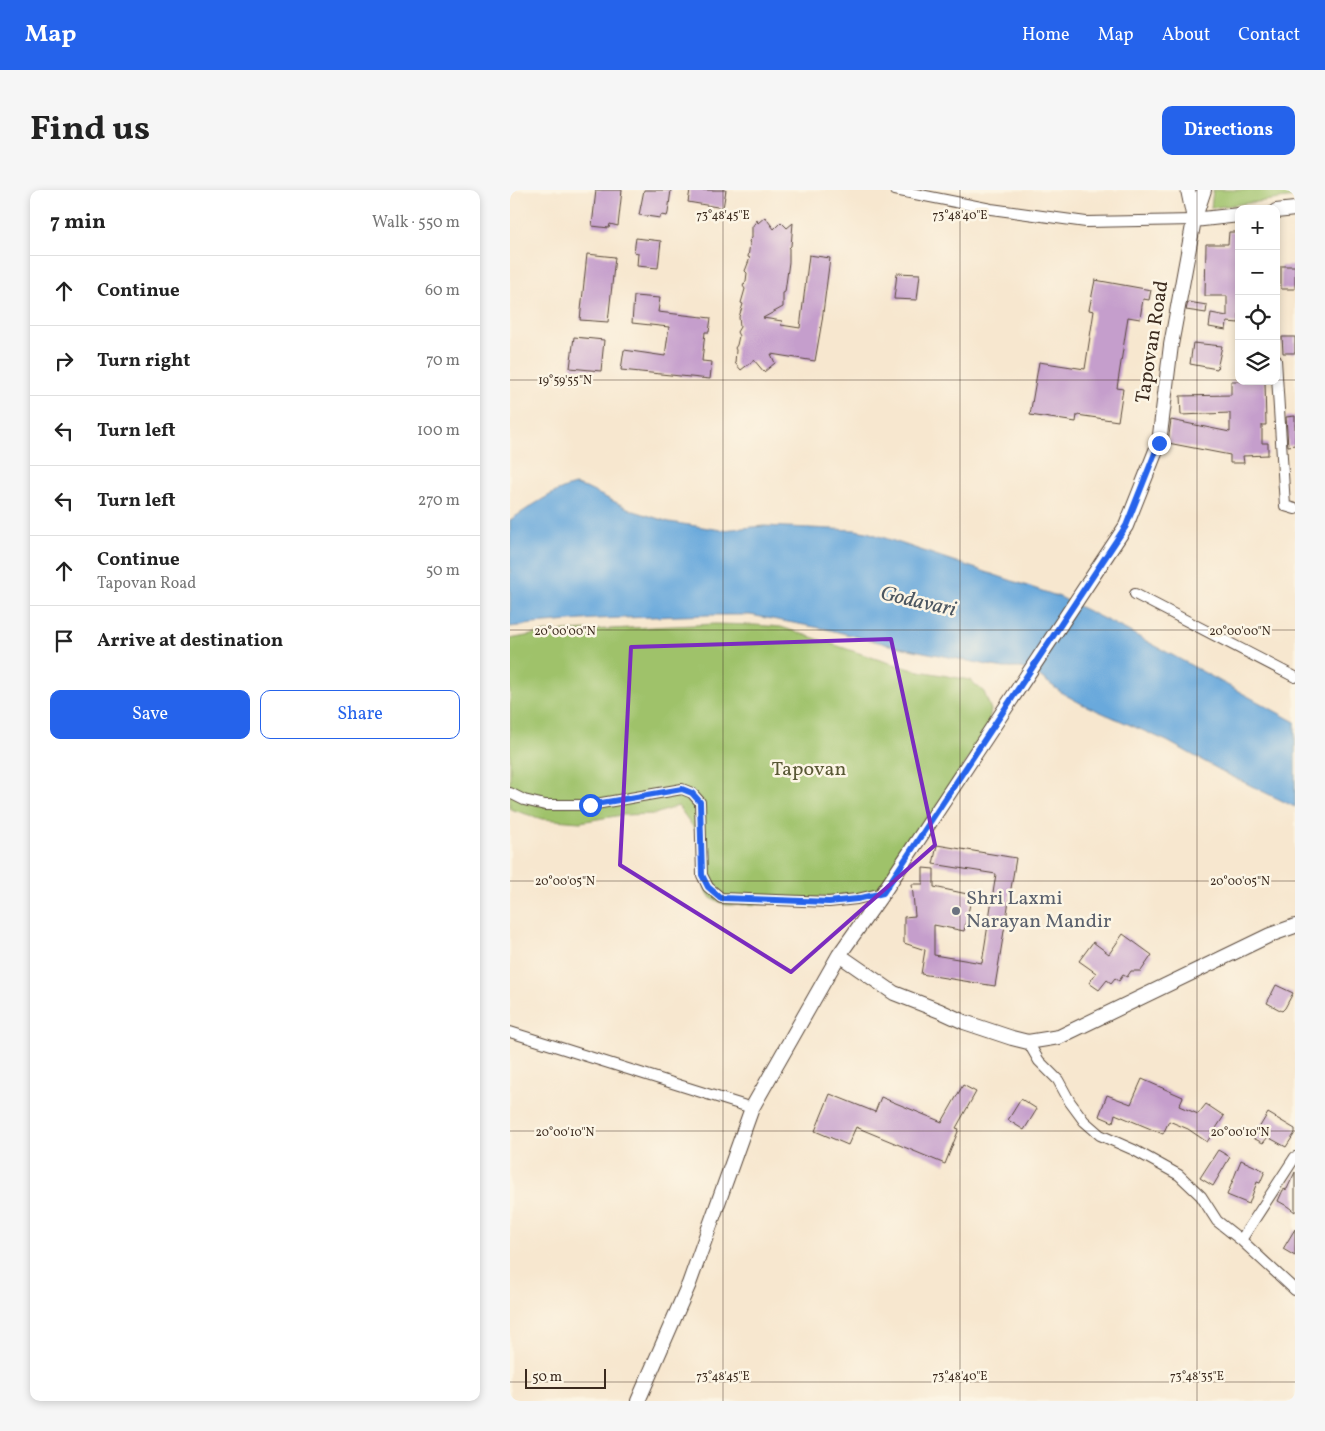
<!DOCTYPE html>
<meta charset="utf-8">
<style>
:root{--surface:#fff;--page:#f6f6f6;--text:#222;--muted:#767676;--line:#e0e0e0;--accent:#2563eb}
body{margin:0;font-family:Vollkorn,serif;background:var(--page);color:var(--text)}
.controls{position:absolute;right:15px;top:15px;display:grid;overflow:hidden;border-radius:10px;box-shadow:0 2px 8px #0003}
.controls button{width:45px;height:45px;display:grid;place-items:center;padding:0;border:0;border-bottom:1px solid var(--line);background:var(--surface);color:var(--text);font:25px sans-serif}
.scale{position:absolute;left:15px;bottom:12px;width:81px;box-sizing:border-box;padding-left:5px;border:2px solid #3b2a1e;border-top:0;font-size:14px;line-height:18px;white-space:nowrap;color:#3b2a1e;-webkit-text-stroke:4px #fcf5e5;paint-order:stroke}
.stop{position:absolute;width:15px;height:15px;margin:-11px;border:4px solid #2563eb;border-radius:50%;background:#fff}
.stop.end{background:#2563eb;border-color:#fff;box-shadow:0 1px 5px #0008}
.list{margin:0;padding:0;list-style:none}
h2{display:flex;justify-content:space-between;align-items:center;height:65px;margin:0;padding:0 20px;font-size:21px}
h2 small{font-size:16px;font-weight:400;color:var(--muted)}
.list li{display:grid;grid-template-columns:32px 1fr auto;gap:15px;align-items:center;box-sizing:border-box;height:70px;padding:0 20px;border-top:1px solid var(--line)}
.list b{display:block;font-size:19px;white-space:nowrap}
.list p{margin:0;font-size:16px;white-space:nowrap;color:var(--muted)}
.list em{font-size:16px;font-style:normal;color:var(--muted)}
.actions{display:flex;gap:10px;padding:15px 20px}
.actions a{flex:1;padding:11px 0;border:1px solid var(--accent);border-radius:10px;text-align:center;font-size:18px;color:var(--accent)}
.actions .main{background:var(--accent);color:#fff}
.icon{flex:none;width:28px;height:28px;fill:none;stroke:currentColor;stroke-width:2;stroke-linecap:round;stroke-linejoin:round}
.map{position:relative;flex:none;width:785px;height:1211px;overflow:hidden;border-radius:10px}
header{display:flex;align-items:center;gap:30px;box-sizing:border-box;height:70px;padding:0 25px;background:var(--accent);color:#fff}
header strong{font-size:24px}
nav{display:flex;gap:28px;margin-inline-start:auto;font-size:18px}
.intro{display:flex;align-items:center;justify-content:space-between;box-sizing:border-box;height:120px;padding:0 30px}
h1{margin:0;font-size:35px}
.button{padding:12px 22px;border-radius:10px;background:var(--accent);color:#fff;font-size:18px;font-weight:700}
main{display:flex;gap:30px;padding:0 30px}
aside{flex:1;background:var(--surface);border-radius:10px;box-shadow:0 2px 8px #0003}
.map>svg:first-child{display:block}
.green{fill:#9fc26b;stroke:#6d7644}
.water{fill:#69a9dc;stroke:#526a7d}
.building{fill:#c59ecc}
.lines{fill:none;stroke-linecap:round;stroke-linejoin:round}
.street-casing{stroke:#574639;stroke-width:12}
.secondary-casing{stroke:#574639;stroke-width:16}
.street{stroke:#fff;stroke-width:10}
.secondary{stroke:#fff;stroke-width:14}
.route{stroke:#2563eb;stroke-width:6}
.marked{fill:none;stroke:#7b2cbf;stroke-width:4;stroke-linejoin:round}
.ticks{fill:none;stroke:#3b2a1e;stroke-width:1;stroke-opacity:0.45}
.worship-dot{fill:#6b7280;stroke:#fcf5e5;stroke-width:2}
.labels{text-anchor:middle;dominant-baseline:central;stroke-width:5;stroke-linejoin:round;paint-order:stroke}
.street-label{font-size:20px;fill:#3b2a1e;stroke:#fcf5e5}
.park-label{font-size:20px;fill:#595835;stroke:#fcf5e5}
.worship-label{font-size:20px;fill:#5b616d;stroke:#fcf5e5;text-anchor:start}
.water-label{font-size:21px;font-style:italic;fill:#4b5660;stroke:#fcf5e5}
.ticks-label{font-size:12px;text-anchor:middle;fill:#3b2a1e;stroke:#fcf5e5;stroke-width:5;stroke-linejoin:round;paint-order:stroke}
</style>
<header>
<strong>Map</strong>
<nav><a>Home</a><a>Map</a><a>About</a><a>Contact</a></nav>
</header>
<div class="intro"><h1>Find us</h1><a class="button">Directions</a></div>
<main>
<aside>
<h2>7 min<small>Walk · 550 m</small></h2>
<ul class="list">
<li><svg class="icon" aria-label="ahead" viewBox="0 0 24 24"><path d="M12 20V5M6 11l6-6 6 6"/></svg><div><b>Continue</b></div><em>60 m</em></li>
<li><svg class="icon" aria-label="right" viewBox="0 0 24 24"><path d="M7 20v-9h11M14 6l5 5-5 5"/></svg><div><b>Turn right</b></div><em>70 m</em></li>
<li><svg class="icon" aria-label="left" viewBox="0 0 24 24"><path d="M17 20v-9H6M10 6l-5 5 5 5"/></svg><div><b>Turn left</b></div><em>100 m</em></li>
<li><svg class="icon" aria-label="left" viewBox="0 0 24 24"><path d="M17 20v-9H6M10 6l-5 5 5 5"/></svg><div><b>Turn left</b></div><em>270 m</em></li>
<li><svg class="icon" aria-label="ahead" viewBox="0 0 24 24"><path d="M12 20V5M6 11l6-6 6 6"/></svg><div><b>Continue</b><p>Tapovan Road</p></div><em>50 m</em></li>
<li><svg class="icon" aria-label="arrive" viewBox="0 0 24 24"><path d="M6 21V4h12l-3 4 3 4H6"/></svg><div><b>Arrive at destination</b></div></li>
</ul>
<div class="actions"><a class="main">Save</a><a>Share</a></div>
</aside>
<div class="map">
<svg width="785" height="1211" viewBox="0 0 785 1211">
<rect width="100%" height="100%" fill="#fcf5e5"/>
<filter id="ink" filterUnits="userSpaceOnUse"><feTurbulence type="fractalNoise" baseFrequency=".02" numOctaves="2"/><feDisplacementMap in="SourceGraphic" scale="10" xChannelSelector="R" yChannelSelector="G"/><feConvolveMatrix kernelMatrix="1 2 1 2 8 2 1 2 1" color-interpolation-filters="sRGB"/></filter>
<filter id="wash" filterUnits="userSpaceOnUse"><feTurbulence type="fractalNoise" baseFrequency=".0096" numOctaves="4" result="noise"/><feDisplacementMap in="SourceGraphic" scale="20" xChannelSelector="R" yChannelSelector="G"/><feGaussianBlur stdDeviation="1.12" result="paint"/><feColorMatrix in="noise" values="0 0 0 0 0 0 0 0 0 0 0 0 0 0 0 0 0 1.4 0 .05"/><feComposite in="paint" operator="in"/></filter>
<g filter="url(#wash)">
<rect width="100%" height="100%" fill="#f7e7cf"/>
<!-- green -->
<path class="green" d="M703,0H785V7L701,18Z
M205,434L245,435L271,437L370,470L404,480L460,490L474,502L481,520L477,540L377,694L352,704L319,706L255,714L216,715L201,708L195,699L194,652L168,616L145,624L112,625L70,632L32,629L0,619V449L37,442Z"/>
<!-- water -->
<path class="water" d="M65,295L76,298L124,321L159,332L186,336L211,340L254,336L345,340L357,342L550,407L618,441L785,532V617L719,585L657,551L572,514L552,503L523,481L511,478H494L483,476L384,456L316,439L240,425H198L85,429L23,434L0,437V330C19,318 43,300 65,295Z"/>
<g id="blocks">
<!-- building -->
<path class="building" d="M86,0H112L108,36L100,34L99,38L82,36Z
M134,0H161L158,23L157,26L151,25L150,28L129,25Z
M180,0H216L213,18L178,12Z
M255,27L264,39L271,32L277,38L283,33L281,56L279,58V72L275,102L273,103V117L253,128L272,131L271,135L290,138L299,65L320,68L312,131L305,171L261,164L265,173L254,182L244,170L231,180L225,173L226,160L225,158L227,155L229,146L227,142L230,137L229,127L233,114L231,113L235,99L233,96L236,91L237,83L235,81L240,68L238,67L240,54L239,51L242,48V37L247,30L248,33Z
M719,42H729V133L717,132L716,140L699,137L701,123L717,126V106H695L696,54H718Z
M126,48L151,51L148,78L127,76L128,63L124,62Z
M77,64L105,67L98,132L70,130Z
M771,76H785V99H771Z
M387,83L410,84L407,110L384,109Z
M585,90L641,100L639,110L633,109L630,129L618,127L607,198L613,199L608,231L567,225L566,232L520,225L529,172L575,179L584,121L579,120Z
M124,106L150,108L148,122L201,128L199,142H195L192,171L202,172L200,189L111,180L114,160L155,166L159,137L122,133Z
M678,112L697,115L696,123L676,120Z
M64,147L94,150L91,181L60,178Z
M772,147H785V163H773Z
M683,153L712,156L707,179L680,174Z
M721,191H755L756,235H752V253H758V265L733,266L734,273H720V265L658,253L661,230L720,242V223L671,225L670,206L721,205Z
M785,226V255L778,256L776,227Z
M427,655L506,668L485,796L411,784L415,760L394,753V727L405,726L402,694H413V678L424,679V697L462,705L454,741L424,735V765L472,773L486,684L423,674Z
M613,744L642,765L631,781H621L617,787L613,785L609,791L605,788L601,793L597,790L589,800L579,793L586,783L569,771L583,752L599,764Z
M766,795L783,803L775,818L772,821L757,813Z
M632,889L673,907L669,916L688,924L696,914L714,926L697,952L678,939L659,931L653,944L605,924L603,932L589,926L597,905L621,914Z
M453,895L466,902L446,938L449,939L435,974L346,937L338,955L305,941L320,904L365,922L371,907L432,932Z
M511,909L527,919L514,940L498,930Z
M758,923L785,939V943L776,957L758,947L753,953L743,948Z
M708,960L720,967L703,996L690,988Z
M731,970L755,981L750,993L747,992L739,1014L717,1005Z
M785,982V1022L777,1016L768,1011L773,1000L777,999Z
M785,1039V1066L773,1059Z"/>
</g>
</g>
<g filter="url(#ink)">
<use href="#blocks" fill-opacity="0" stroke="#574639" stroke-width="1"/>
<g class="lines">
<!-- street casing -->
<g class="street-casing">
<path id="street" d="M385,0L481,19L576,32L684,30
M766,170L775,316L785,319
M625,404L785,487
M0,603L14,610L35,615H80L172,599L182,603L190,612L192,685L198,697L211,708L319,712L347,709L373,703
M0,842L242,918
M518,852L529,871L548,890L560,912L574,931L590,945L624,960L669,985L691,1006L707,1031L731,1050L785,967
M731,1050L785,1100"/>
</g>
<!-- secondary casing -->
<g class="secondary-casing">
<path id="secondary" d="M678,0L684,29
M766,21L785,19
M684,30L729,25
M329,765L384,803L430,821L454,832L502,848L518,852L549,847L760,745L785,736
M128,1211L179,1094L242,918L329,765L373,703L616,336L649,253L661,155L684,30L694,0"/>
</g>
<!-- street -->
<use href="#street" class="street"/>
<!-- secondary -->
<use href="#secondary" class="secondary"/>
</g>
</g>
<g class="lines" filter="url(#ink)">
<!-- route -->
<path class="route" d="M80,615L172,599L182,603L190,612L192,685L198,697L211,708L319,712L347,709L373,703L616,336L649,253"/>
</g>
<!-- marked area -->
<path class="marked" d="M381,449L425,655L281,782L110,675L121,457Z"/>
<!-- ticks -->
<path class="ticks" d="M213,0V1211M450,0V1211M687,0V1211M0,190H729M766,190H785M0,440H785M0,691H785M0,941H785M0,1192H785"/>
<!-- markers -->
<circle class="worship-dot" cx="446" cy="721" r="5"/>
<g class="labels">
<!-- street labels -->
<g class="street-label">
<text transform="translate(643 152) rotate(-81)">Tapovan Road</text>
</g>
<!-- park labels -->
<g class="park-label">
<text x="299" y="580">Tapovan</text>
</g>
<!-- worship labels -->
<g class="worship-label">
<text x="456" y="709">Shri Laxmi<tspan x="456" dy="23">Narayan Mandir</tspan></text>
</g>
<!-- water labels -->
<g class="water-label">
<text transform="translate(408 412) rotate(13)">Godavari</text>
</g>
</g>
<g class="ticks-label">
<text x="213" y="29">73°48'45"E</text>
<text x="450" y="29">73°48'40"E</text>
<text x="55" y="194">19°59'55"N</text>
<text x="730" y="445">20°00'00"N</text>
<text x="55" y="445">20°00'00"N</text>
<text x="730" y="695">20°00'05"N</text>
<text x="55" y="695">20°00'05"N</text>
<text x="730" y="946">20°00'10"N</text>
<text x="55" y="946">20°00'10"N</text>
<text x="213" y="1190">73°48'45"E</text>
<text x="450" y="1190">73°48'40"E</text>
<text x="687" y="1190">73°48'35"E</text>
</g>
</svg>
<div class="controls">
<button>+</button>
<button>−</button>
<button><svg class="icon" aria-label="locate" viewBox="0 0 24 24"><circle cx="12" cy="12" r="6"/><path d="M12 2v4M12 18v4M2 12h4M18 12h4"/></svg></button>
<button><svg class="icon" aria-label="layers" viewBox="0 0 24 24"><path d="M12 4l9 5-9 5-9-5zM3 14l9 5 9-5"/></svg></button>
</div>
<div class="scale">50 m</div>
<div class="stop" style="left:80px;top:615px"></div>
<div class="stop end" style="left:649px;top:253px"></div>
</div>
</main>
